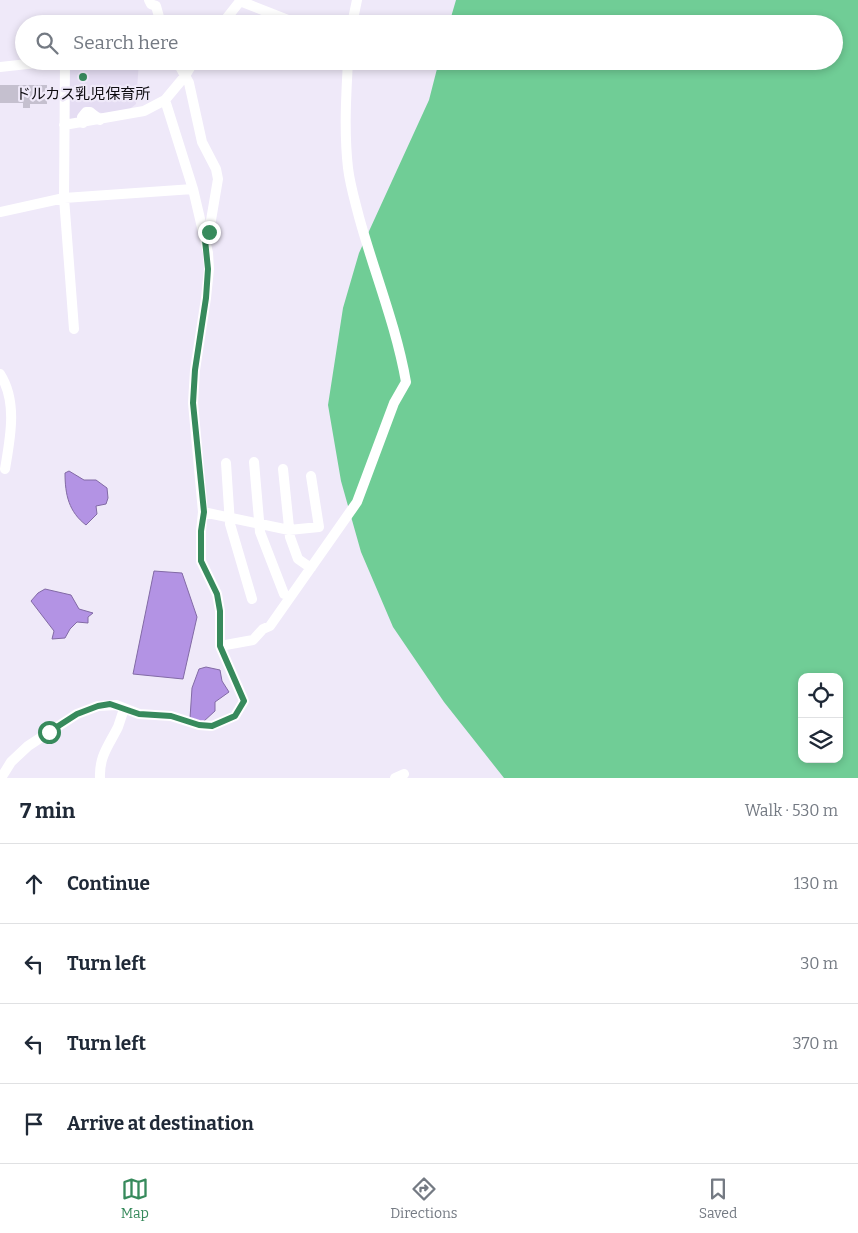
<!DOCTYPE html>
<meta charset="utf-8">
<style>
:root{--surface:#fff;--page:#f6f6f7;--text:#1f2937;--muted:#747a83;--line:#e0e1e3;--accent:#378a5c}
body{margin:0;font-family:Bitter,"Noto Sans JP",serif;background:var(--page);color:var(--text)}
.controls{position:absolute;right:15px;bottom:15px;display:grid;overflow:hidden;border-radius:10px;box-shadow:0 2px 8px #0003}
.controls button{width:45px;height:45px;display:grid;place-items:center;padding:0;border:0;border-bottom:1px solid var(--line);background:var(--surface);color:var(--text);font:25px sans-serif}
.stop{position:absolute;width:15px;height:15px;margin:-11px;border:4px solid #378a5c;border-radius:50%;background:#fff}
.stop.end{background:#378a5c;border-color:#fff;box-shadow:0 1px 5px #0008}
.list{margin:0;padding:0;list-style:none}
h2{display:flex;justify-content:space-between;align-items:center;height:65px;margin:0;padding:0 20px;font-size:21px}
h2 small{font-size:16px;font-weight:400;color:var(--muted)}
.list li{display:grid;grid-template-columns:32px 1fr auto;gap:15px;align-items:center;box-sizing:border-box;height:80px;padding:0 20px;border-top:1px solid var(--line)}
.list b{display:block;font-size:19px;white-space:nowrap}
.list em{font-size:16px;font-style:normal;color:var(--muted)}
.icon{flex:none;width:28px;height:28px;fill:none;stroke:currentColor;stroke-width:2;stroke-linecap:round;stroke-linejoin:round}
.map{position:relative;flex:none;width:858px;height:778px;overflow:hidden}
.search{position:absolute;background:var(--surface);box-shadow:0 2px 8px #0003;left:15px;right:15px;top:15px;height:55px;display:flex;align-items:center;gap:12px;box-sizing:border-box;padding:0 18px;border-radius:28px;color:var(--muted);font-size:19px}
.sheet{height:385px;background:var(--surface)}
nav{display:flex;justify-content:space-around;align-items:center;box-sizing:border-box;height:70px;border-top:1px solid var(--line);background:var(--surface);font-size:14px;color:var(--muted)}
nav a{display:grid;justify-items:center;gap:2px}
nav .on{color:var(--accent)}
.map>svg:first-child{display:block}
.built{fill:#e5ddf3}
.forest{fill:#70cd96;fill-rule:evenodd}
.water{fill:#b393e4;stroke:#826aa5}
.building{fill:#c5c0cf}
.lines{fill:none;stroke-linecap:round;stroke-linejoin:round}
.street{stroke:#fff;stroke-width:10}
.route{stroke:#378a5c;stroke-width:6}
.poi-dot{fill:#378a5c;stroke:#efe9f9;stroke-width:2}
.labels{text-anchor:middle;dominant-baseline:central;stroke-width:4.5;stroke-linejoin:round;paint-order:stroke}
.poi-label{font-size:15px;fill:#0e0c11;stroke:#efe9f9}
</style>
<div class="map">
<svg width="858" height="778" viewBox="0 0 858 778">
<rect width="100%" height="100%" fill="#efe9f9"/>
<!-- built -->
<path class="built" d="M68,61H99L100,66L105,61H139L136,104L127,111L105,114L88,109L80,120L68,122Z"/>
<!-- forest -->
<path class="forest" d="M456,0H858V778H504L444,702L393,627L361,552L341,481L328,405L343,308L359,253L429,100L439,61H834V24H449ZM802,677H839V759H802Z"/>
<!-- water -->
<path class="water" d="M69,471L84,480H96L107,488L108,498L106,504L96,506L97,514L86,525C69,512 65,495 65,473Z
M154,571L182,573L197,617L183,679L133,674Z
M45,589L71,595L79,609L93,613L88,617V623L77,622L70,629L65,638L52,639L54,631L31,601L38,593Z
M206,667L220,670L222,681L229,692L215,702V711L203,722L190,718L192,688L199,669Z"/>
<!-- building -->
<path class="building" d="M0,85H47V104H30V108H23V103H0Z"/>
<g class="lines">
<!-- street -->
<path class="street" d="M149,0L151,4L156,6L161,24
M240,1L298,24
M222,24L241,0
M352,24L357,0
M65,61L64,198L74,329
M177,61L189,83L202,142L216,169L218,179L209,232L205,240
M0,67L55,61
M83,123L82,117L86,112H90L100,120
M64,125L144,111L165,100
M0,212L64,198L193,189
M0,374C18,402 10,439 5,469
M254,462L260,532L284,594
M226,463L230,524L252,599
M283,469L290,537L298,559L311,568
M203,512L289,530L319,527L311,476
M220,646L253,640L263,629L270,626L357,502L394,403L406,382C396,325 374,272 359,217C355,201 350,185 348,168C344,133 346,97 348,61
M1,778L11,762L28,746L77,714L98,706L116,705L139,714L171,716L199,725L212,726L235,716L244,701L220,646V611L217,594L201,561V531L203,512L193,403L195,370L206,298L209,269L208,253L193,189L165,100L185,76L194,61
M100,778C99,756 109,745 118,727C120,721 122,715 124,709
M395,778L404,774"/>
</g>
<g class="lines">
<!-- route -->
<path class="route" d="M49,732L77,714L98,706L110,704L139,714L171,716L199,725L212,726L235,716L244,701L220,646V611L217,594L201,561V531L204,512L193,403L195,370L206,298L208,269L205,240L209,232"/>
</g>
<!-- markers -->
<circle class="poi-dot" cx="83" cy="77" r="5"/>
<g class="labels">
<!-- poi labels -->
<g class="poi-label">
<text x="83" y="94">ドルカス乳児保育所</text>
</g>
</g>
</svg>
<div class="controls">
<button><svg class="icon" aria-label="locate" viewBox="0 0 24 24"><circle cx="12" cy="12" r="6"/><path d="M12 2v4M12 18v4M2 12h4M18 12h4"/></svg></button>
<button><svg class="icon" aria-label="layers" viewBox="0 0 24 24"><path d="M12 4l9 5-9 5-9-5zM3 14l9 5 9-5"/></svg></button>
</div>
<div class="stop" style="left:49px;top:732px"></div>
<div class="stop end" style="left:209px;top:232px"></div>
<div class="search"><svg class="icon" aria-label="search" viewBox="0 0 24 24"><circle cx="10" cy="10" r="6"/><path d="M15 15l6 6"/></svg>Search here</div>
</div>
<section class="sheet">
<h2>7 min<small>Walk · 530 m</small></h2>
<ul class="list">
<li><svg class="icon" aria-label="ahead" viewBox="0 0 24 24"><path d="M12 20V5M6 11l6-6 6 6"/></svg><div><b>Continue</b></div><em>130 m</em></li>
<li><svg class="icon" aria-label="left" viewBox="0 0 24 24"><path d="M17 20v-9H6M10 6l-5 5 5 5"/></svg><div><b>Turn left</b></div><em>30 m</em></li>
<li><svg class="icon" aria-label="left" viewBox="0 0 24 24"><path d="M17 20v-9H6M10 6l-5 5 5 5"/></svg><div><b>Turn left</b></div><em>370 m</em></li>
<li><svg class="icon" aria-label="arrive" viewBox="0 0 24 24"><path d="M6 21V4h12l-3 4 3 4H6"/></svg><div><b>Arrive at destination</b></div></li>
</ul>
</section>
<nav>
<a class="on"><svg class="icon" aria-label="map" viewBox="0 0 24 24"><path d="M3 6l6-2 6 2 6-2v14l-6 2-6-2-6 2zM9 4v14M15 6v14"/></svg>Map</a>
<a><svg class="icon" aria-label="directions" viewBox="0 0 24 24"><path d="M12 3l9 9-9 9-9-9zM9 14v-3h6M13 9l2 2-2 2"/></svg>Directions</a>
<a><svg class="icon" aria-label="saved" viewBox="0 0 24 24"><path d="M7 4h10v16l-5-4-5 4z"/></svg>Saved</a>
</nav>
